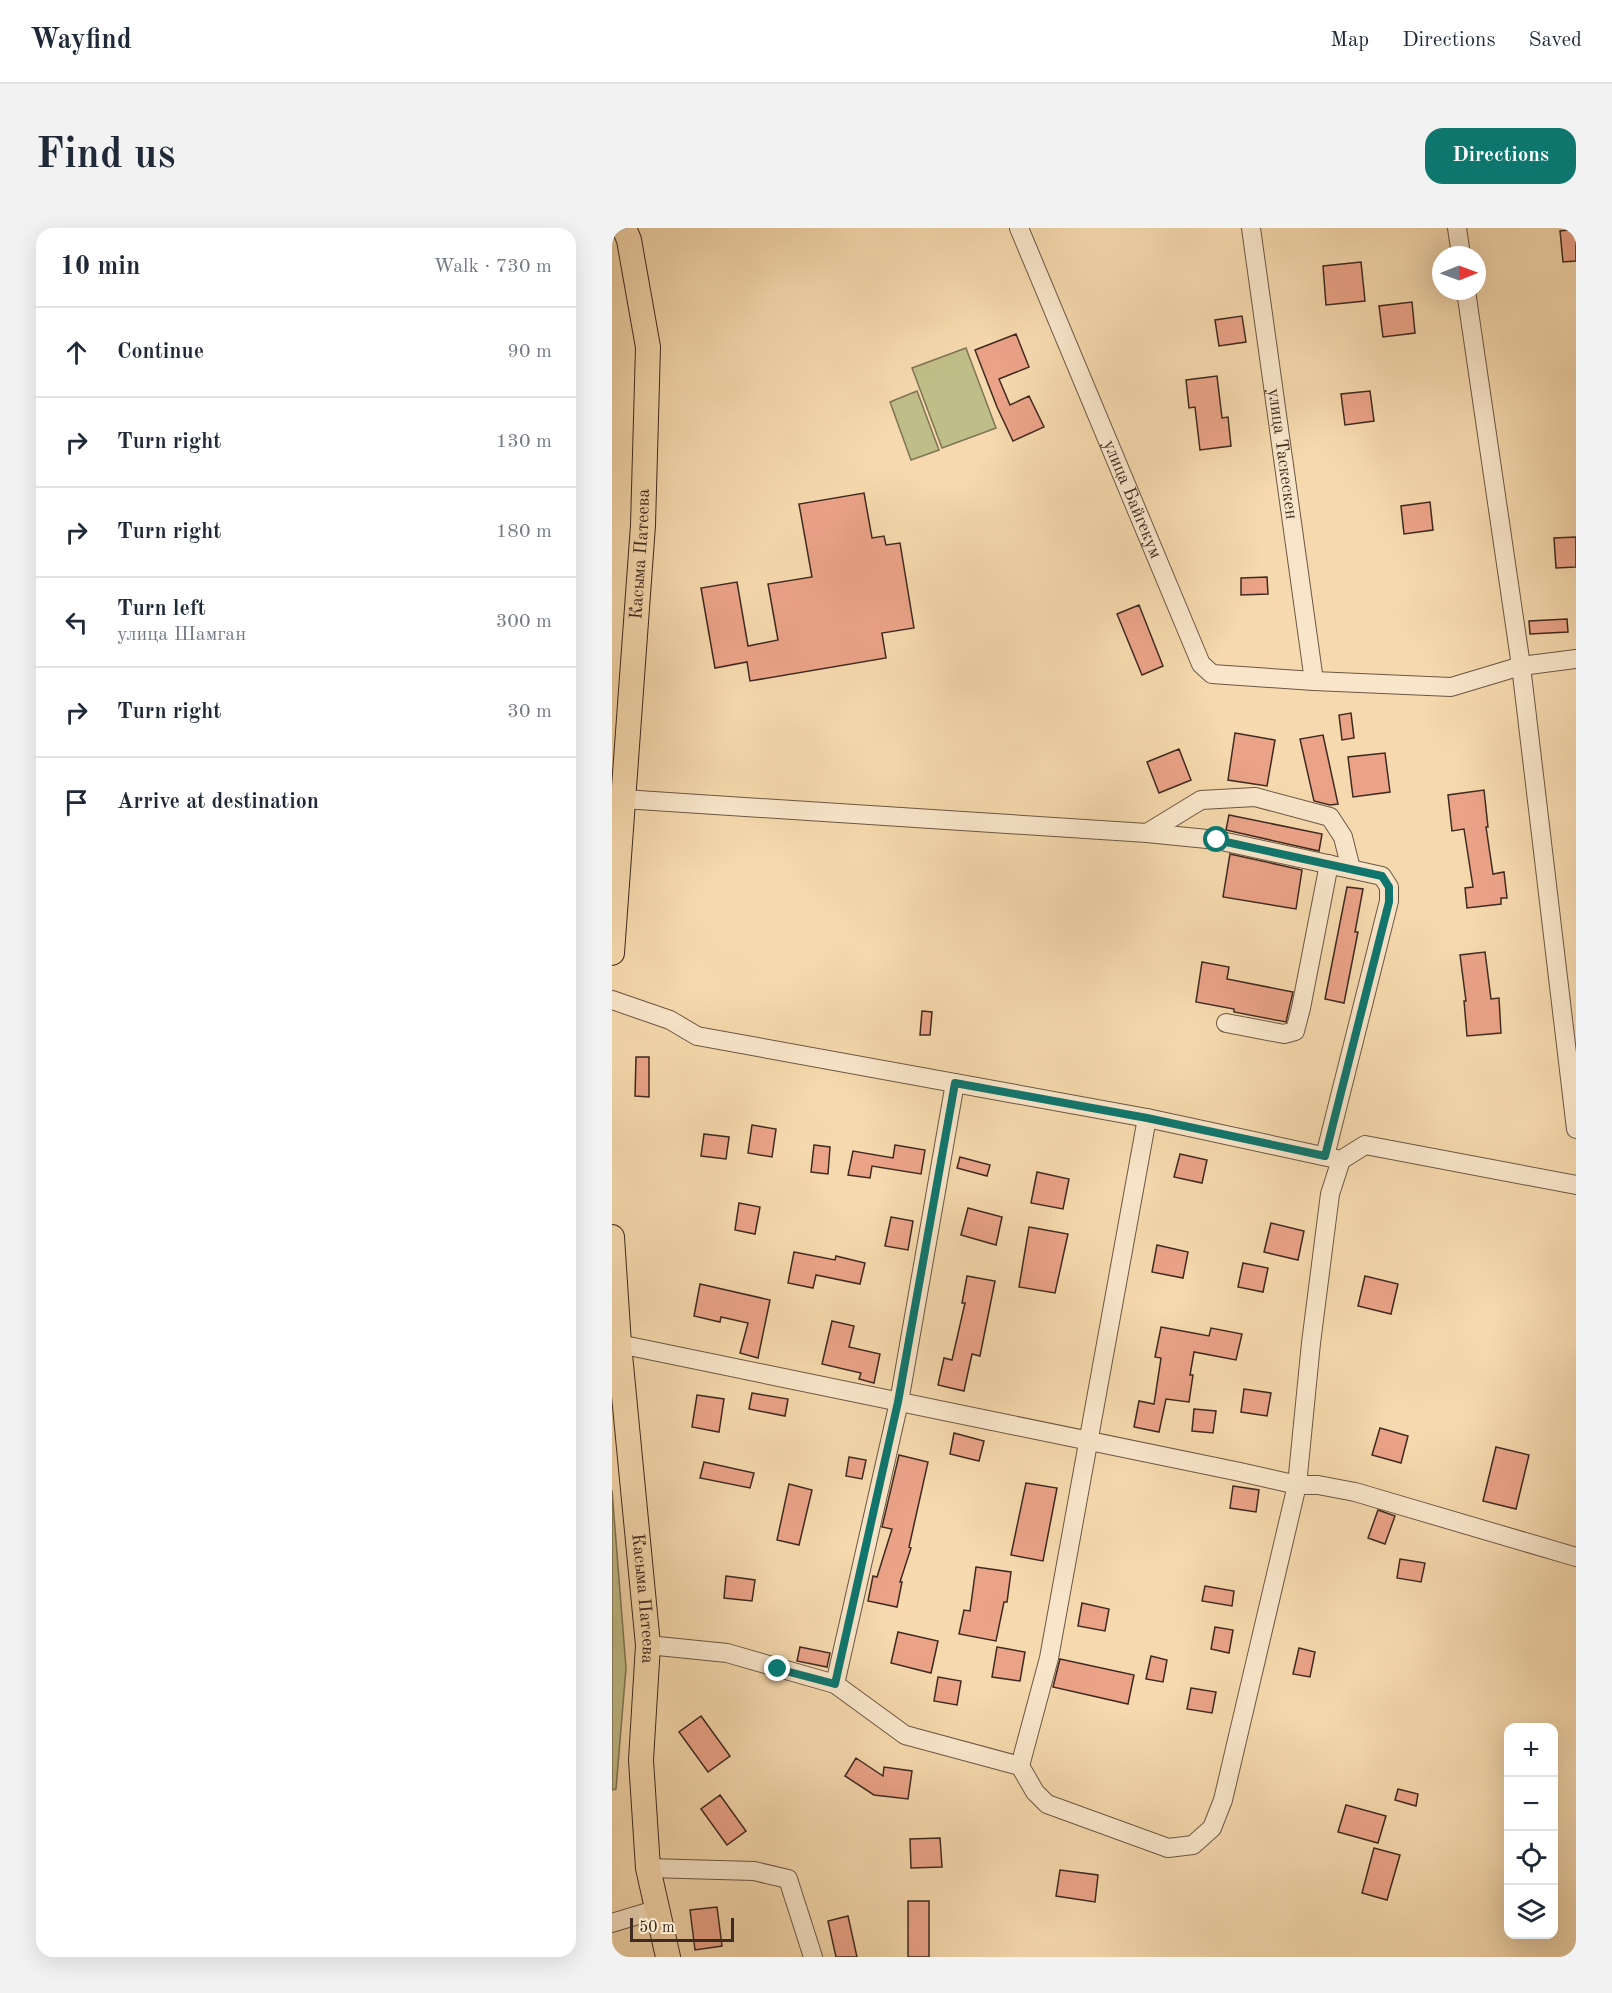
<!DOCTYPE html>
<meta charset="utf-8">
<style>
:root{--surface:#fff;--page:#f2f2f3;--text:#1f2937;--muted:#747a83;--line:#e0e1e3;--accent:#0f766e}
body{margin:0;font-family:"Old Standard TT",serif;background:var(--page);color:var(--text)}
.controls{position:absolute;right:18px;bottom:18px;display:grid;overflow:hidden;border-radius:12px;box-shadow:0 6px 24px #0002}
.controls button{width:54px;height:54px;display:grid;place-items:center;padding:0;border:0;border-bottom:2px solid var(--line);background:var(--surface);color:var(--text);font:30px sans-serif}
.compass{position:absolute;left:820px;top:18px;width:54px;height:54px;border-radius:50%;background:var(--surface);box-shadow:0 6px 24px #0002;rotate:89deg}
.scale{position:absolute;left:18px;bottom:15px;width:104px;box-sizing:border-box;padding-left:6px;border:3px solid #3e2a20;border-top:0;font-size:16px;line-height:21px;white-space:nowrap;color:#3e2a20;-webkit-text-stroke:4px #f9e6ca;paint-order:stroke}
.stop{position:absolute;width:18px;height:18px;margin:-14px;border:4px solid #0f766e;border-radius:50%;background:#fff}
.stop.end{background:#0f766e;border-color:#fff;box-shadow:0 2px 6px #0008}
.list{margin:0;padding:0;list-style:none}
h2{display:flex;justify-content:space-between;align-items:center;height:78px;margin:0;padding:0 24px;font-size:26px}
h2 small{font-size:20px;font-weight:400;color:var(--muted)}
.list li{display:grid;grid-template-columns:39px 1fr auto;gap:18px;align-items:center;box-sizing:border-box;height:90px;padding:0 24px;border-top:2px solid var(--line)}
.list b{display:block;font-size:22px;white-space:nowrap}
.list p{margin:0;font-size:20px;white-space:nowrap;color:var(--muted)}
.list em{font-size:20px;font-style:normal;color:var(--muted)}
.icon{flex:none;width:33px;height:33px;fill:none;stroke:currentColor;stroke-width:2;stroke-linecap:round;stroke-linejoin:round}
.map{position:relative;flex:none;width:964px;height:1729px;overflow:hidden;border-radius:18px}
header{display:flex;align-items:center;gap:36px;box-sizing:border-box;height:84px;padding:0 30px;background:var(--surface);border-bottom:2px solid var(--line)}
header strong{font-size:28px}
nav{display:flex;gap:33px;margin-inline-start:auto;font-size:21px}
.intro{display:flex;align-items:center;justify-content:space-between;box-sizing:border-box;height:144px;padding:0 36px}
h1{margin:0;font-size:42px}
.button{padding:15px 27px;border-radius:18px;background:var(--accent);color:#fff;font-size:21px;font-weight:700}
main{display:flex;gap:36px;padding:0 36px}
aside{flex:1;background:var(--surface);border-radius:18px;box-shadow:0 6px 24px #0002}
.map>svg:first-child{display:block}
.green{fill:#c0be88;stroke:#7f7454;stroke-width:1.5}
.building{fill:#eba388;stroke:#3e2a20;stroke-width:1.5}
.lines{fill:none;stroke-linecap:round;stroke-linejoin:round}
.minor-casing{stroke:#6c5644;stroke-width:20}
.major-casing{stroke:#3e2a20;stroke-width:26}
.minor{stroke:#f9e6ca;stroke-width:18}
.major{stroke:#f6d9ae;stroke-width:24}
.route{stroke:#0f766e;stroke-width:8}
.labels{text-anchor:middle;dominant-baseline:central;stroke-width:6;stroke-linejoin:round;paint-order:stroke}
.street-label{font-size:18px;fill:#3e2a20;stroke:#f9e6ca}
</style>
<header>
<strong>Wayfind</strong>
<nav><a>Map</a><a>Directions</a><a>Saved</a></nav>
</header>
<div class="intro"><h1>Find us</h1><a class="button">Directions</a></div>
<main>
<aside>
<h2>10 min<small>Walk · 730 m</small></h2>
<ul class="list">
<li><svg class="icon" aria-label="ahead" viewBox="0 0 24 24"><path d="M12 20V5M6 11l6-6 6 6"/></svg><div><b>Continue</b></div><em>90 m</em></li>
<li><svg class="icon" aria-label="right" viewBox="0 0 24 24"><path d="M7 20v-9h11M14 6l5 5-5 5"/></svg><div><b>Turn right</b></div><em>130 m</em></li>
<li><svg class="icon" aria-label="right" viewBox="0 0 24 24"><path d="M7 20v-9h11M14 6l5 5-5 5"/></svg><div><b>Turn right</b></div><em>180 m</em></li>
<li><svg class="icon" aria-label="left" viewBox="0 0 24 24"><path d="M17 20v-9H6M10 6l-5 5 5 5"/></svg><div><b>Turn left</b><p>улица Шамган</p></div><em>300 m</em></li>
<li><svg class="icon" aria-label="right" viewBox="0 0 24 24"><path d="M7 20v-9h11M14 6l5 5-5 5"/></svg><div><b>Turn right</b></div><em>30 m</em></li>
<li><svg class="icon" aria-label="arrive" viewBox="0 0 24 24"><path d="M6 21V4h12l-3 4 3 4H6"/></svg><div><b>Arrive at destination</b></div></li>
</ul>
</aside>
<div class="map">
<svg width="964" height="1729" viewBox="0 0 964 1729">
<rect width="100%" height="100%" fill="#f6d9ae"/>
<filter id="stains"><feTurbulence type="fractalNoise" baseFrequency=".00333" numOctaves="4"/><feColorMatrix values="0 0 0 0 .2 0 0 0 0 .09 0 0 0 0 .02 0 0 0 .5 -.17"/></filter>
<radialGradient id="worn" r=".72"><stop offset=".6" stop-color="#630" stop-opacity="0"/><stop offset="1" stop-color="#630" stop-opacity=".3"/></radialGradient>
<!-- green -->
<path class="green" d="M354,120L384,200L330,220L300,140Z
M305,163L327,222L299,232L278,174Z
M0,1262L14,1440L4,1561L0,1562Z"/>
<!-- building -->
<path class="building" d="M964,1V33L951,34L948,3Z
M749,34L753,73L714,77L711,38Z
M800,74L803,105L771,109L767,78Z
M630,88L634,114L607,118L603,92Z
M404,106L417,139L387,151L398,177L417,168L432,199L401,213L385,179L363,122Z
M605,148L610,190L616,189L619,218L588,222L583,179L577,180L574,152Z
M758,163L762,193L733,197L729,166Z
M252,265L260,310L272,308L274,317L288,315L302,400L270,405L274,430L138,453L135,434L103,440L89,360L125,354L136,418L166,412L156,356L200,349L187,276Z
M818,274L821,302L792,306L789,278Z
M964,309V339L944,340L942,310Z
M655,349L656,366L629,367V350Z
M527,377L551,438L530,447L505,386Z
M955,391L956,404L918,406L917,393Z
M739,485L742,510L730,512L727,487Z
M623,505L663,512L655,558L616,552Z
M711,507L726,576L718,577L702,573L688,511Z
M567,521L579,552L547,565L535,534Z
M773,525L778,564L741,569L736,529Z
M872,562L876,599H874L881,646L892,644L895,670H889V676L855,680L853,660L861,659L852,601L840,603L836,567Z
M617,587L710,606L707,623L614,602Z
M618,626L690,642L684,681L611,669Z
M735,659L751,661L743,704H746L732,775L713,771Z
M873,724L879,771L887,770L889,805L855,808L852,773H854L848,727Z
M590,734L617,739L615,751L681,764L674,794L622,784V781L584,774Z
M310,783L320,784L318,807H308Z
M24,829H37V869L23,868Z
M140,897L164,901L160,929L136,925Z
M92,906L117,909L114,931L89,928Z
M202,917L218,919L216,946L199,944Z
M283,917L313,922L309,946L260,938L258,950L236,947L241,923L281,930Z
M568,926L595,932L590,955L562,949Z
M348,929L378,937L375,948L345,940Z
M425,944L457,951L451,981L419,975Z
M127,975L148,979L143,1006L123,1002Z
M356,980L390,989L384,1017L349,1007Z
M279,989L301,993L296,1022L273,1018Z
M659,995L692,1003L686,1032L652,1024Z
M417,999L456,1006L443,1065L407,1059Z
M545,1017L576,1024L571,1050L540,1044Z
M182,1024L223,1032L224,1028L253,1035L248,1056L204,1047L201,1060L176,1055Z
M631,1035L656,1040L651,1064L626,1059Z
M355,1048L383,1053L368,1128L360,1126L352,1163L326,1157L332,1130L340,1132L353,1075H350Z
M753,1048L786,1056L779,1086L746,1078Z
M88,1056L158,1072L146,1130L128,1125L136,1095L109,1089L108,1094L82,1088Z
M220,1093L242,1098L237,1119L268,1126L262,1155L247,1151L249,1145L210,1136Z
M549,1099L597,1108L599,1100L630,1106L624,1132L582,1124L578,1147H581L577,1174L554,1171L547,1204L522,1199L527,1173L542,1176L549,1130L543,1129Z
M632,1161L659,1165L655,1188L629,1184Z
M140,1165L176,1171L173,1188L137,1181Z
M85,1167L112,1171L107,1204L80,1199Z
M582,1181L604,1183L601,1205L580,1203Z
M768,1200L796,1208L789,1235L760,1227Z
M342,1205L372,1213L367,1233L338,1226Z
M884,1219L917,1227L904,1281L871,1273Z
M287,1227L316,1234L297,1319L299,1320L288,1354H290L285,1379L256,1373L261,1348L265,1349L280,1301L270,1299Z
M237,1229L254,1232L250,1251L234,1248Z
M92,1234L142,1245L138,1260L88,1250Z
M414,1255L445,1260L431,1333L399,1327Z
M177,1256L200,1262L187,1317L165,1312Z
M621,1258L647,1262L644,1284L618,1280Z
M766,1282L783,1288L773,1316L756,1310Z
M788,1331L813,1335L809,1354L785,1350Z
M364,1339L399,1344L395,1374H392L384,1413L347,1406L352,1382L358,1383Z
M114,1348L143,1352L140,1373L112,1370Z
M593,1358L622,1363L620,1378L590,1373Z
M470,1375L497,1381L493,1403L466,1398Z
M603,1399L621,1402L617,1425L599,1421Z
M286,1404L326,1413L319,1445L279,1435Z
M188,1419L218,1425L215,1439L185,1433Z
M385,1419L413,1424L408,1453L380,1449Z
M687,1420L703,1424L698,1449L681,1446Z
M539,1428L555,1432L551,1454L534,1451Z
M448,1431L522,1447L516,1476L441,1459Z
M326,1449L349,1453L345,1477L322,1473Z
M579,1460L604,1464L600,1485L575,1481Z
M89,1488L118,1528L96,1544L67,1504Z
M244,1530L271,1548L272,1539L300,1543L296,1571L262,1567L233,1548Z
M786,1561L806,1566L804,1578L783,1572Z
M108,1567L134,1603L115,1617L89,1581Z
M734,1577L774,1588L766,1615L726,1604Z
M328,1610L330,1639L299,1640L298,1611Z
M762,1620L788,1627L775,1672L750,1665Z
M448,1642L486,1647L483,1674L444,1668Z
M296,1673H317V1729H296Z
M105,1679L110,1718L83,1722L78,1682Z
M236,1688L245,1729H224L216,1693Z"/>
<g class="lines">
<!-- minor casing -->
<g class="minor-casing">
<g id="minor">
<path id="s1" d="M407,0L589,436L600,446L702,453L839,459L909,438L964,431"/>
<path id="s2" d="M639,0L702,453"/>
<path d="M845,0L849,27"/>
<path d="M854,63L909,438L964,901"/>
<path d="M11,571L535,605L605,612L770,648L777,659V673L713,928"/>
<path d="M535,605L589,572L643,569L718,589L731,609L739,641"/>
<path d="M0,772L58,792L85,808L535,890L729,932L753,917L964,957"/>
<path d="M614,795L672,806L683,803L689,780L717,636"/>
<path d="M7,1116L628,1244L685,1257H706L743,1264L964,1329"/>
<path d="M36,1417L115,1425L223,1456L293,1507L408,1538L437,1430L535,890"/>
<path d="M223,1456L287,1174L343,855"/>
<path d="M408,1538L423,1564L435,1576L556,1620L581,1617L600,1600L611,1572L685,1257L699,1115L718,966L729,932"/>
<path d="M36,1640L142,1643L176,1651L201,1729"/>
<path d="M0,1695L46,1681"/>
</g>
</g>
<!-- major casing -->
<g class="major-casing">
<g id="major">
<path id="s3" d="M0,725L31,297L36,119L17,12L12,0"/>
<path id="s4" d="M0,1009L7,1116L36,1417L29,1532L36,1640L56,1729"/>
</g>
</g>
<!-- minor -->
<use href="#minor" class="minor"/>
<!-- major -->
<use href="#major" class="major"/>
</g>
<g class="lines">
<!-- route -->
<path class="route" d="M166,1441L223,1456L286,1174L343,855L535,890L713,928L777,674V659L770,648L605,612"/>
</g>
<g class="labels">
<!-- street labels -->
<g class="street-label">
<text stroke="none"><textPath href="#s2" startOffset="228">улица Таскескен</textPath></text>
<text stroke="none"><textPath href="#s1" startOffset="294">улица Байгекум</textPath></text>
<text stroke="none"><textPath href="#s3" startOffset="400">Касыма Патеева</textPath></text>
<text stroke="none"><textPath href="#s4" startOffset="363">Касыма Патеева</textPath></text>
</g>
</g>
<rect width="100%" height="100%" filter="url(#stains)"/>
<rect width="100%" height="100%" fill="url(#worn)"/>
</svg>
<div class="controls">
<button>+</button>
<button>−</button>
<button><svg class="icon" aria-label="locate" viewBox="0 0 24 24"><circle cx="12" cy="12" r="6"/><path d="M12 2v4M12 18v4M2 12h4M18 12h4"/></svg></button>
<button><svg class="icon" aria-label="layers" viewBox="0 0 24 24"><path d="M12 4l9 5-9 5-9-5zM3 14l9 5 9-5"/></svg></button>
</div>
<svg class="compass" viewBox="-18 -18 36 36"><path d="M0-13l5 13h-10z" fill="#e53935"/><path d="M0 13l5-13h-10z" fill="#747a83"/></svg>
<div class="scale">50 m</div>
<div class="stop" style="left:605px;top:612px"></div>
<div class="stop end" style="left:166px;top:1441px"></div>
</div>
</main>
